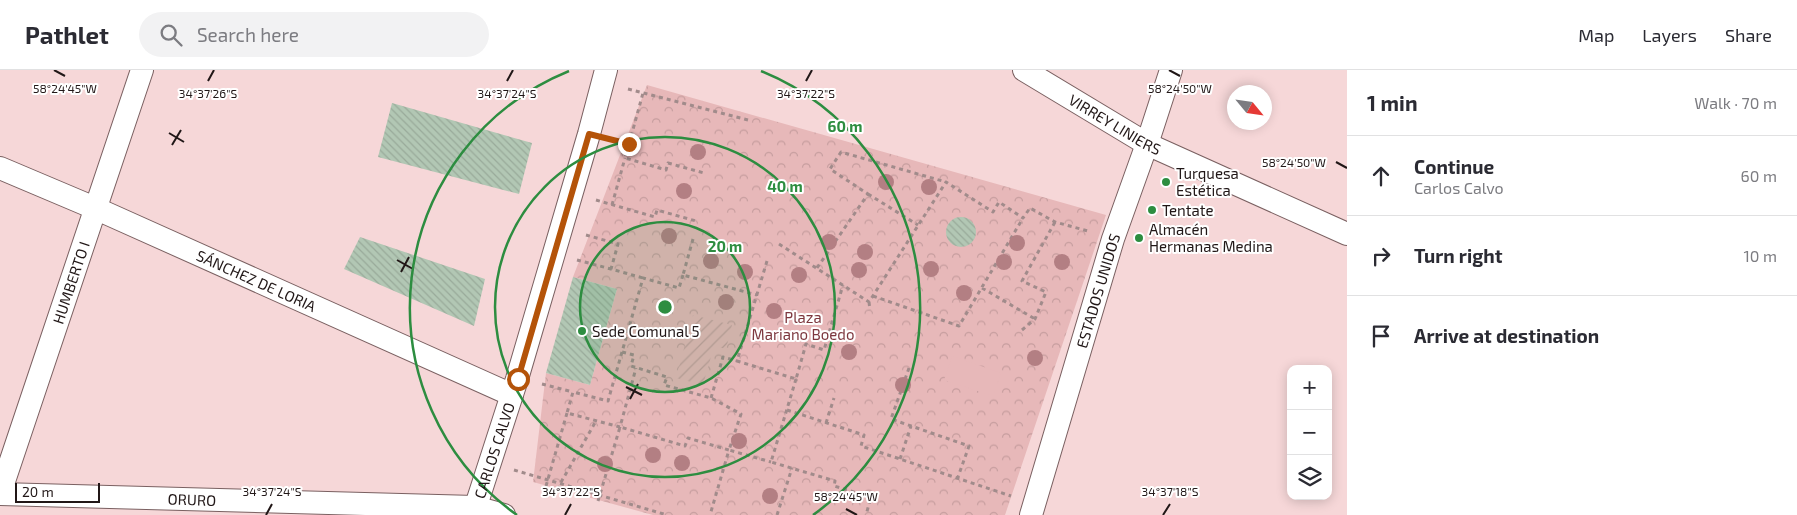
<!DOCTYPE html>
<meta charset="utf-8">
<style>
:root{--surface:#fff;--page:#f2f2f3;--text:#2b2b33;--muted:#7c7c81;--line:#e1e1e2}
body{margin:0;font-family:"Exo 2",sans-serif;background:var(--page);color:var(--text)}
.controls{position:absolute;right:15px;bottom:15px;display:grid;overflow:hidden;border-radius:10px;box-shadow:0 2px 12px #0003}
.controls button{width:45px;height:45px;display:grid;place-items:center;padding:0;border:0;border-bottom:1px solid var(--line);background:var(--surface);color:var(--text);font:25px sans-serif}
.compass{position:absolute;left:1227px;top:15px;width:45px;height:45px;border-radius:50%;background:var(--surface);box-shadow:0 2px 12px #0003;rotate:119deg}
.scale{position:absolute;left:15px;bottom:12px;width:85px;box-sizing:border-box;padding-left:5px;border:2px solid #211717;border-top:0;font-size:14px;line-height:18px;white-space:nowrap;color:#211717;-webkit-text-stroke:4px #fff;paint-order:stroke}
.stop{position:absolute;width:15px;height:15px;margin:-11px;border:4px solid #b45309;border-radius:50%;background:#fff}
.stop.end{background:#b45309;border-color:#fff;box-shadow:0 1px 5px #0008}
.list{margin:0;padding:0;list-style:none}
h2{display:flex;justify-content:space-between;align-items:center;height:65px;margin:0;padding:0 20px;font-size:21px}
h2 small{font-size:16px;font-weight:400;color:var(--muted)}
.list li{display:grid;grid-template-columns:32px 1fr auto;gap:15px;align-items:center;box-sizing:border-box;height:80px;padding:0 20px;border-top:1px solid var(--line)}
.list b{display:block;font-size:19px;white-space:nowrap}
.list p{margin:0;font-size:16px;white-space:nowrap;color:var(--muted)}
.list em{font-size:16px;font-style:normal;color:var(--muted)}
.icon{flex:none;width:28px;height:28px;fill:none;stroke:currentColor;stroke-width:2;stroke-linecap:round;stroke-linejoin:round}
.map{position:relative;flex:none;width:1347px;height:445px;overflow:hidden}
header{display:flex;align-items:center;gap:30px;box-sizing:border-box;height:70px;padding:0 25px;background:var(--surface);border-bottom:1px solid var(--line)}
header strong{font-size:24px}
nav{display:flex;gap:28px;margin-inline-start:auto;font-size:18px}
.search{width:350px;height:45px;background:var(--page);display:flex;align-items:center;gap:12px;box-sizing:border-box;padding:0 18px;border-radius:28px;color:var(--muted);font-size:19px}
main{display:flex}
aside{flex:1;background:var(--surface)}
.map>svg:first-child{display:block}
.park{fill:url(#park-crowns)}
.garden{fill:url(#garden-furrows)}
.pitch{fill:#e7b8b9}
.building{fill:url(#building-back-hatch)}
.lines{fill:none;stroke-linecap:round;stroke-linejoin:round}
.minor-casing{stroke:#7a6061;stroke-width:24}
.path{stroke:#a18b8b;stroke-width:3;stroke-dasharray:4 4;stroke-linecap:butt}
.minor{stroke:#fff;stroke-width:22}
.tree{fill:#b37f83}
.route{stroke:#b45309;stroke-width:6}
.ticks{fill:none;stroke:#211717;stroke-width:2}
.ring{fill:none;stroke:#2d8d40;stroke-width:2.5}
.poi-dot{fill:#2d8d40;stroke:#fff;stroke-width:2}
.labels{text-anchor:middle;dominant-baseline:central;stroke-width:4;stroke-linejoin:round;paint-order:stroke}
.street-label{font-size:15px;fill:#211717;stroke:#fff}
.poi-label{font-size:15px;fill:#211717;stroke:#fff;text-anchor:start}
.park-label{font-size:15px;fill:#7d373e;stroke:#fff}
.ticks-label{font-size:12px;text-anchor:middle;fill:#211717;stroke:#fff;stroke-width:4;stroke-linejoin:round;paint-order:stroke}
.centre{fill:#2d8d40;stroke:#fff;stroke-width:2.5}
.ring-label{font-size:15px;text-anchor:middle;font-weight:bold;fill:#2d8d40;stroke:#fff;stroke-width:4;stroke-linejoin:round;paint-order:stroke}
</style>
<header>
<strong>Pathlet</strong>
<div class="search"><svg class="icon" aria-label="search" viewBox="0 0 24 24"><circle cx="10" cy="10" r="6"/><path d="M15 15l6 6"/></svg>Search here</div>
<nav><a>Map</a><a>Layers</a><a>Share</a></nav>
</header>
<main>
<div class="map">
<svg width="1347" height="445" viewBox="0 0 1347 445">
<defs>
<pattern id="park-crowns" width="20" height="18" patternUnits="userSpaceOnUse" patternTransform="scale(1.25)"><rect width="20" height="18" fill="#e7b8b9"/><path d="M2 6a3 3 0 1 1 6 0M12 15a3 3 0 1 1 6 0" fill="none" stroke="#c69d9e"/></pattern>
<pattern id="garden-furrows" width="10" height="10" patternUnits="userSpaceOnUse" patternTransform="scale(1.25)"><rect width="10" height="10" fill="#e7b8b9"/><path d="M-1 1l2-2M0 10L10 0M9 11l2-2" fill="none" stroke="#c69d9e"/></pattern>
<pattern id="building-back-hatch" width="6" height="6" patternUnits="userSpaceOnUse" patternTransform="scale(1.25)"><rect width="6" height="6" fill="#b2c7b4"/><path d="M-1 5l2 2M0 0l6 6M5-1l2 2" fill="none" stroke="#99aa9a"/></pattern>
</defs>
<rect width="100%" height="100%" fill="#f6d7d8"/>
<!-- park -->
<path class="park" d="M647,15L1106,145L1005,445H653L533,412L546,303L590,315L617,219L573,207Z"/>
<!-- garden -->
<path class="garden" d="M693,245L732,255L726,279L714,276L703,315L676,308Z"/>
<!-- pitch -->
<path class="pitch" d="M952,286L1001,303L993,326L944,310Z"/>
<!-- building -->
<path class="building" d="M392,33L532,73L519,124L378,87Z
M946 162a15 15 0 1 1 30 0a15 15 0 1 1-30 0Z
M360,167L485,209L474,256L344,199Z
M573,207L617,219L590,315L546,303Z"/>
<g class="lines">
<!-- minor casing -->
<g class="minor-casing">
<g id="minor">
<path id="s1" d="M1024,0L1147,74L1347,164"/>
<path id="s2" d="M0,98L97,139L512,325"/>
<path id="s3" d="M0,423L142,0"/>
<path id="s4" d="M0,424L475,437L504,445"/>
<path id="s5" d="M473,445L517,309L589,64L606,0"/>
<path id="s6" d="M1031,445L1113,169L1147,74L1171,0"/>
</g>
</g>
<!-- path -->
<path class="path" d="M628,19L748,50
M614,70L629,74L625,88L666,100L668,93L704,103
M629,74L643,23
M868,124L918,155
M596,130L655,147L657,140L696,151
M612,135L625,88
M586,165L618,174L611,199L643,208
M693,169L683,205L757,225
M779,174L869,232L946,112L993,142L999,132L1023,148L1030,138L1055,152L1088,161
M577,190L611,199
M767,191L737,291L796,309L806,274L824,280L843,215
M817,198L868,124L830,99L841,82L946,112
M683,205L679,218L643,208L622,282L634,285L631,296L667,307L664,315L711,328L741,344L729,380L771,392
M982,218L1035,249
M873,226L959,256L1023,148
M869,232L870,240
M1022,260L1035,249L1046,222L1022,211L1055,152
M622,282L608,331L573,322L567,343L620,357L636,298
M909,298L891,349L969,376L958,407
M796,309L771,392L835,411L834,416L871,427L866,445
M542,314L573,322
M711,328L723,287L737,291
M787,340L864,365L861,376L1011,426
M826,353L834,328
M900,389L911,356
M514,400L667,445
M546,416L567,343
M559,420L560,414L596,351
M598,431L620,357L685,376L688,368L729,380L710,445
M777,445L792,398"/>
<!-- minor -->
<use href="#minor" class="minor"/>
</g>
<!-- trees -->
<g class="tree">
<circle cx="698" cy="82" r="8"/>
<circle cx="886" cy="112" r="8"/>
<circle cx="929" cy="117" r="8"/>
<circle cx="684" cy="121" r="8"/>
<circle cx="669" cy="166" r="8"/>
<circle cx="829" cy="172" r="8"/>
<circle cx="1017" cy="173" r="8"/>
<circle cx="865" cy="182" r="8"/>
<circle cx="711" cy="191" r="8"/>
<circle cx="1004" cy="192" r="8"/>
<circle cx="1062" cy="192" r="8"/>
<circle cx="931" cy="199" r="8"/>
<circle cx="859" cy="200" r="8"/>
<circle cx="745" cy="202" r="8"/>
<circle cx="799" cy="205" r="8"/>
<circle cx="964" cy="223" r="8"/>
<circle cx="726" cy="232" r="8"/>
<circle cx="774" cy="241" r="8"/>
<circle cx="849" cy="282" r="8"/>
<circle cx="1035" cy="288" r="8"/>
<circle cx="903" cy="315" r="8"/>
<circle cx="739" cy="371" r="8"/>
<circle cx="653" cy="385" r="8"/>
<circle cx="682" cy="393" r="8"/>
<circle cx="605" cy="394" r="8"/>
<circle cx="770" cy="426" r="8"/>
</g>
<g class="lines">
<!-- route -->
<path class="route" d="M518,309L589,64L629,74"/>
</g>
<!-- ticks -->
<path class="ticks" d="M54,0L65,6M1169,0L1180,6M208,11L214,0M507,11L513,0M806,11L812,0M169,63L184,72M172,75L181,60M1336,92L1347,98M397,190L413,199M401,202L409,187M626,317L642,325M630,329L638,314M846,439L857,445M266,445L272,434M565,445L571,434M1163,445L1170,434"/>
<!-- distance rings -->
<circle cx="665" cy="237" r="85" fill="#2d8d40" fill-opacity=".12"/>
<g class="ring">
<circle cx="665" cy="237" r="85"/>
<circle cx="665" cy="237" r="170"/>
<path d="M517 445A255 255 0 0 1 569 1M761 1A255 255 0 0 1 813 445"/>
</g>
<!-- markers -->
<g class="poi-dot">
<circle cx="1166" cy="112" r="5"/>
<circle cx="1152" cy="140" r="5"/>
<circle cx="1139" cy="168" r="5"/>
<circle cx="582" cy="261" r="5"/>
</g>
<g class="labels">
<!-- street labels -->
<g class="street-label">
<text stroke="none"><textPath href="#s1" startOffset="106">VIRREY LINIERS</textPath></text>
<text stroke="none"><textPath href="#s2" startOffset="280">SÁNCHEZ DE LORIA</textPath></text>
<text stroke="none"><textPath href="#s3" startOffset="222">HUMBERTO I</textPath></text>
<text stroke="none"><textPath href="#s6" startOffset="234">ESTADOS UNIDOS</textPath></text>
<text stroke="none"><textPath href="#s5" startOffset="68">CARLOS CALVO</textPath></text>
<text stroke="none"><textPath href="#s4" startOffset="192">ORURO</textPath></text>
</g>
<!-- poi labels -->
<g class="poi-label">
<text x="1176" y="103">Turquesa<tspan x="1176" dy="17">Estética</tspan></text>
<text x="1162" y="140">Tentate</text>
<text x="1149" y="159">Almacén<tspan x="1149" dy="17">Hermanas Medina</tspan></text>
<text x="592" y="261">Sede Comunal 5</text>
</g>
<!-- park labels -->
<g class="park-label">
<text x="803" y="247">Plaza<tspan x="803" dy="17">Mariano Boedo</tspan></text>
</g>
</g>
<g class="ticks-label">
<text x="65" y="23">58°24'45"W</text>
<text x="1180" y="23">58°24'50"W</text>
<text x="208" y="28">34°37'26"S</text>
<text x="507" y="28">34°37'24"S</text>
<text x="806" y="28">34°37'22"S</text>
<text x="1294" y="97">58°24'50"W</text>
<text x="272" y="426">34°37'24"S</text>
<text x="571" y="426">34°37'22"S</text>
<text x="1170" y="426">34°37'18"S</text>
<text x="846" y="431">58°24'45"W</text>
</g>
<circle cx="665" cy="237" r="8" class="centre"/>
<g class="ring-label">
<text x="845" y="62">60 m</text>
<text x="785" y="122">40 m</text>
<text x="725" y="182">20 m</text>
</g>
</svg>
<div class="controls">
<button>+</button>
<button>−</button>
<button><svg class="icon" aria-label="layers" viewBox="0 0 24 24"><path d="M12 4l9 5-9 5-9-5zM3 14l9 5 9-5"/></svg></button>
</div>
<svg class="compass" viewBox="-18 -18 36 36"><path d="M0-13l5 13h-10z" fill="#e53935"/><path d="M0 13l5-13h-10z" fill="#7c7c81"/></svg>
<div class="scale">20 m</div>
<div class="stop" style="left:518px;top:309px"></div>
<div class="stop end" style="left:629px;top:74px"></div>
</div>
<aside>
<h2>1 min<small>Walk · 70 m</small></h2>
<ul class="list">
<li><svg class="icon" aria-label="ahead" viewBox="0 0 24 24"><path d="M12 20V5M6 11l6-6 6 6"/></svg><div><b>Continue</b><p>Carlos Calvo</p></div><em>60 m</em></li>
<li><svg class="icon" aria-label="right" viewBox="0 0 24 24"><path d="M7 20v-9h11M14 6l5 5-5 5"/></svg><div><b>Turn right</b></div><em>10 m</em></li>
<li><svg class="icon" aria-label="arrive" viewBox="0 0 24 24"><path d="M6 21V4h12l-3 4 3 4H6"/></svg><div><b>Arrive at destination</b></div></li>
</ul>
</aside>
</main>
